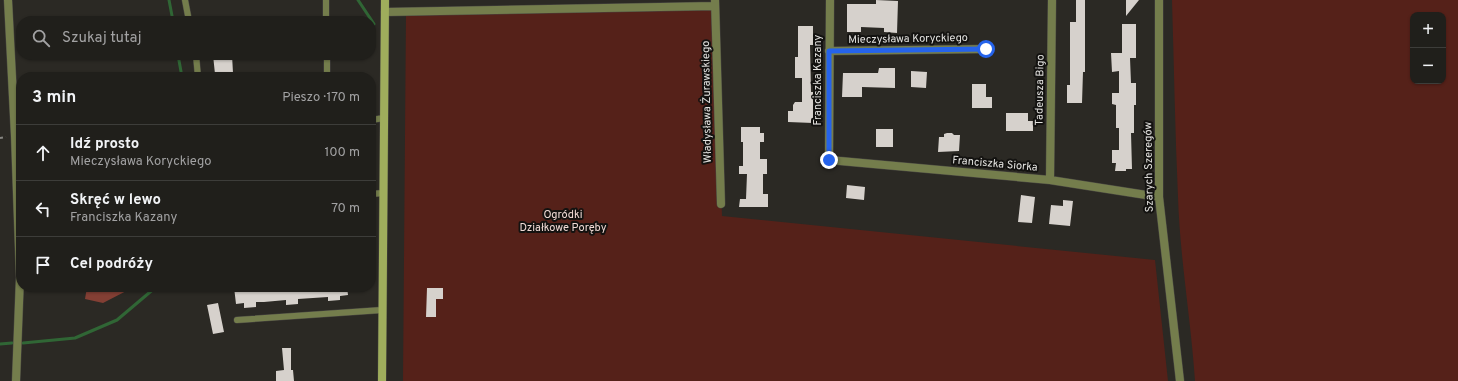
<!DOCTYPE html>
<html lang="pl">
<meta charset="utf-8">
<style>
:root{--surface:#201f1b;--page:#2d2c28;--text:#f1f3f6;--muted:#a2a2a3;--line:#3d3d3a}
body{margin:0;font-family:Overpass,sans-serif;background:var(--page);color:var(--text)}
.controls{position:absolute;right:12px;top:12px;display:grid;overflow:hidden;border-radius:8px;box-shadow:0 1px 3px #0004}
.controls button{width:36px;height:36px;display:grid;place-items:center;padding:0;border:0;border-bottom:1px solid var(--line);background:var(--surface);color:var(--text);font:20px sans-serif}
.stop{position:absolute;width:12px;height:12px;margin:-9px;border:3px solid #2563eb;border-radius:50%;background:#fff}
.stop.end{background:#2563eb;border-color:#fff;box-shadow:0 1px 4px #0008}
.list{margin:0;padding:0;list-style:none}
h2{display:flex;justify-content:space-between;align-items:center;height:52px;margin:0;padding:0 16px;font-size:17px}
h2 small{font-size:13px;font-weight:400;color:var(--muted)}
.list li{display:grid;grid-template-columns:26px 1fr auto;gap:12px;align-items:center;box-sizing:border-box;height:56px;padding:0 16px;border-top:1px solid var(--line)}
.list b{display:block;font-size:15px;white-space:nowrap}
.list p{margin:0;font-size:13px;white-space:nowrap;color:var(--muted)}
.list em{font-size:13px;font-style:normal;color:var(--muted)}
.icon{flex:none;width:22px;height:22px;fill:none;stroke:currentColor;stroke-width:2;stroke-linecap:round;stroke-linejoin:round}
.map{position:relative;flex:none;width:1458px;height:381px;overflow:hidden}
.search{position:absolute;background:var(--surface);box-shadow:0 1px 3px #0004;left:16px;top:16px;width:360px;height:44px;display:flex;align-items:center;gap:10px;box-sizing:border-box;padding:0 14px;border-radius:16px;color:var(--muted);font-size:15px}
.panel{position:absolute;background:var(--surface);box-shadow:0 1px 3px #0004;left:16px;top:72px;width:360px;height:220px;border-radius:16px}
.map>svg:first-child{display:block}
.green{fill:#552119;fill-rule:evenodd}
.forest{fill:#833f34}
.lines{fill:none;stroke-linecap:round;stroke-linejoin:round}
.stream{stroke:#306635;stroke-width:3}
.building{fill:#d6d1cc}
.lane-casing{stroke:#494742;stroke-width:7}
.street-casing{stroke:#494742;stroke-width:9}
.secondary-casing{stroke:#494742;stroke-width:9}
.path{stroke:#878682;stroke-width:2;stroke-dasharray:3 3;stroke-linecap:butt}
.lane{stroke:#747d4c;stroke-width:6}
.street{stroke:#747d4c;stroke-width:8}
.secondary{stroke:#9fad5c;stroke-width:8}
.route{stroke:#2563eb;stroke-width:5}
.labels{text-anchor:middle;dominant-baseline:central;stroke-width:4;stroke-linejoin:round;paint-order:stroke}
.street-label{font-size:11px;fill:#e4e3e0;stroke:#131210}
.park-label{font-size:11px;fill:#f0dad5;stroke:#131210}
</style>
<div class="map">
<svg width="1458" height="381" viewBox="0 0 1458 381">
<rect width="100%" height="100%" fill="#2b2924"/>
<!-- green -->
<path class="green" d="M1172,0H1458V381H1195C1191,320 1180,259 1178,197C1175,131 1174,66 1172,0ZM1413,15H1443V81H1413Z
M715,6L722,216L1155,260L1168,381H403L406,12Z"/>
<!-- forest -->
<path class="forest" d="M87,287H134L103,303L85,299Z"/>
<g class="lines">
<!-- stream -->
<path class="stream" d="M169,0L173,21
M358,0L374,24
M178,55L182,77
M23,343L75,338L117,320L156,287
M0,344L12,343"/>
</g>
<!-- building -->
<path class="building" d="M876,0L898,1L897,33L884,32V28L861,27V32H847V4H876Z
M1076,0H1085V72H1083L1082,103H1067V85H1070V22H1076Z
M1126,0H1139L1126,16Z
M1122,24H1136V58H1130L1131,83H1136V105H1134V133H1131L1132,169H1126V171H1115L1116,163H1112V150H1119V128H1116V105L1112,104V93H1119V71L1112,72L1111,53H1122Z
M798,26H813V45H810L811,92H813V123L788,122V111H793V105L795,102H802V78H795V57H798Z
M213,55H232L233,73L215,74Z
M879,68H895V88L862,87V97H842L843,73H878Z
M911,71L927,72L926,88L911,87Z
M972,84H986V97H992V108H972Z
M1006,113H1028V121H1033V131H1006Z
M741,127H760V133H764V142H760V159H767V174H763V194H768V207H739L740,199H746L747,174H739V166H743V142H741Z
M876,129H893V147H876Z
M947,133H952L954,135H960L959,151L938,152L939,137H944V134Z
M847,185L865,187L864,200L846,198Z
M1021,195L1035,197L1032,223L1018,222Z
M1063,200L1073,201L1070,226L1049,224L1051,205L1063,206Z
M234,287H347L348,295L340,296V300L328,301V297L298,299V304L286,305V300L264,302H256V307L244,308V303L236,304Z
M427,288H443V299H436V317H426Z
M218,303L224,332L213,334L207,305Z
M282,348H291V370H293L294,381H276V371L284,370Z"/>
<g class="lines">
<!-- lane casing -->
<g class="lane-casing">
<path id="lane" d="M185,0L189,21
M326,0V21
M196,55L198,77
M327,55V77
M371,120L384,118
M371,194L383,193
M237,320L382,310"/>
</g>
<!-- street casing -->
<g class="street-casing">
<path id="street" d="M8,0L15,136L20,277L16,381
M715,0L721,204
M830,0L829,160L1050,180L1159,197
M1159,0V197L1180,381
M385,12L715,6
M829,51L986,49
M1050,180L1052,0"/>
</g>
<!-- secondary casing -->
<g class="secondary-casing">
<path id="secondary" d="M382,381L385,0"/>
</g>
<!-- path -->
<path class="path" d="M0,138L6,137"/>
<!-- lane -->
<use href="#lane" class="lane"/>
<!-- street -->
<use href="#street" class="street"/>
<!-- secondary -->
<use href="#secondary" class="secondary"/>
</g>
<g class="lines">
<!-- route -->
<path class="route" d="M829,160V51L986,49"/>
</g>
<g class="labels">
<!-- street labels -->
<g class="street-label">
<text transform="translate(908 39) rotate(-1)">Mieczysława Koryckiego</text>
<text transform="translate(818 80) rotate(-90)">Franciszka Kazany</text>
<text transform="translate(1040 90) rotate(-89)">Tadeusza Bigo</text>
<text transform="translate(707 102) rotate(-91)">Władysława Żurawskiego</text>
<text transform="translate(995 164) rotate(5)">Franciszka Siorka</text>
<text transform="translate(1149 167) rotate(-91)">Szarych Szeregów</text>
</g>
<!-- park labels -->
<g class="park-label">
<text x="563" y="215">Ogródki<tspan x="563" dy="13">Działkowe Poręby</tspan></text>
</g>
</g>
</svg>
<div class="controls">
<button>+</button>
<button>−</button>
</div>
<div class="stop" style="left:986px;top:49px"></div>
<div class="stop end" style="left:829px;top:160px"></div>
<div class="search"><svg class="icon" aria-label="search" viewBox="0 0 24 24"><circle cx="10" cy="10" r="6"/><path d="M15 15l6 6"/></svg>Szukaj tutaj</div>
<section class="panel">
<h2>3 min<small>Pieszo · 170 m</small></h2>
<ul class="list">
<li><svg class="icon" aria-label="ahead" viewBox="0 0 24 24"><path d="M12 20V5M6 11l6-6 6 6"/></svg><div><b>Idź prosto</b><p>Mieczysława Koryckiego</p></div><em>100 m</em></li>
<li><svg class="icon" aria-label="left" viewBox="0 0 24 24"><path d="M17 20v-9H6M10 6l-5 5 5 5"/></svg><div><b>Skręć w lewo</b><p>Franciszka Kazany</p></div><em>70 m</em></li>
<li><svg class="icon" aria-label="arrive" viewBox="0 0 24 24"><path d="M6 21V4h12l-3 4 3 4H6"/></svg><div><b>Cel podróży</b></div></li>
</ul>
</section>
</div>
